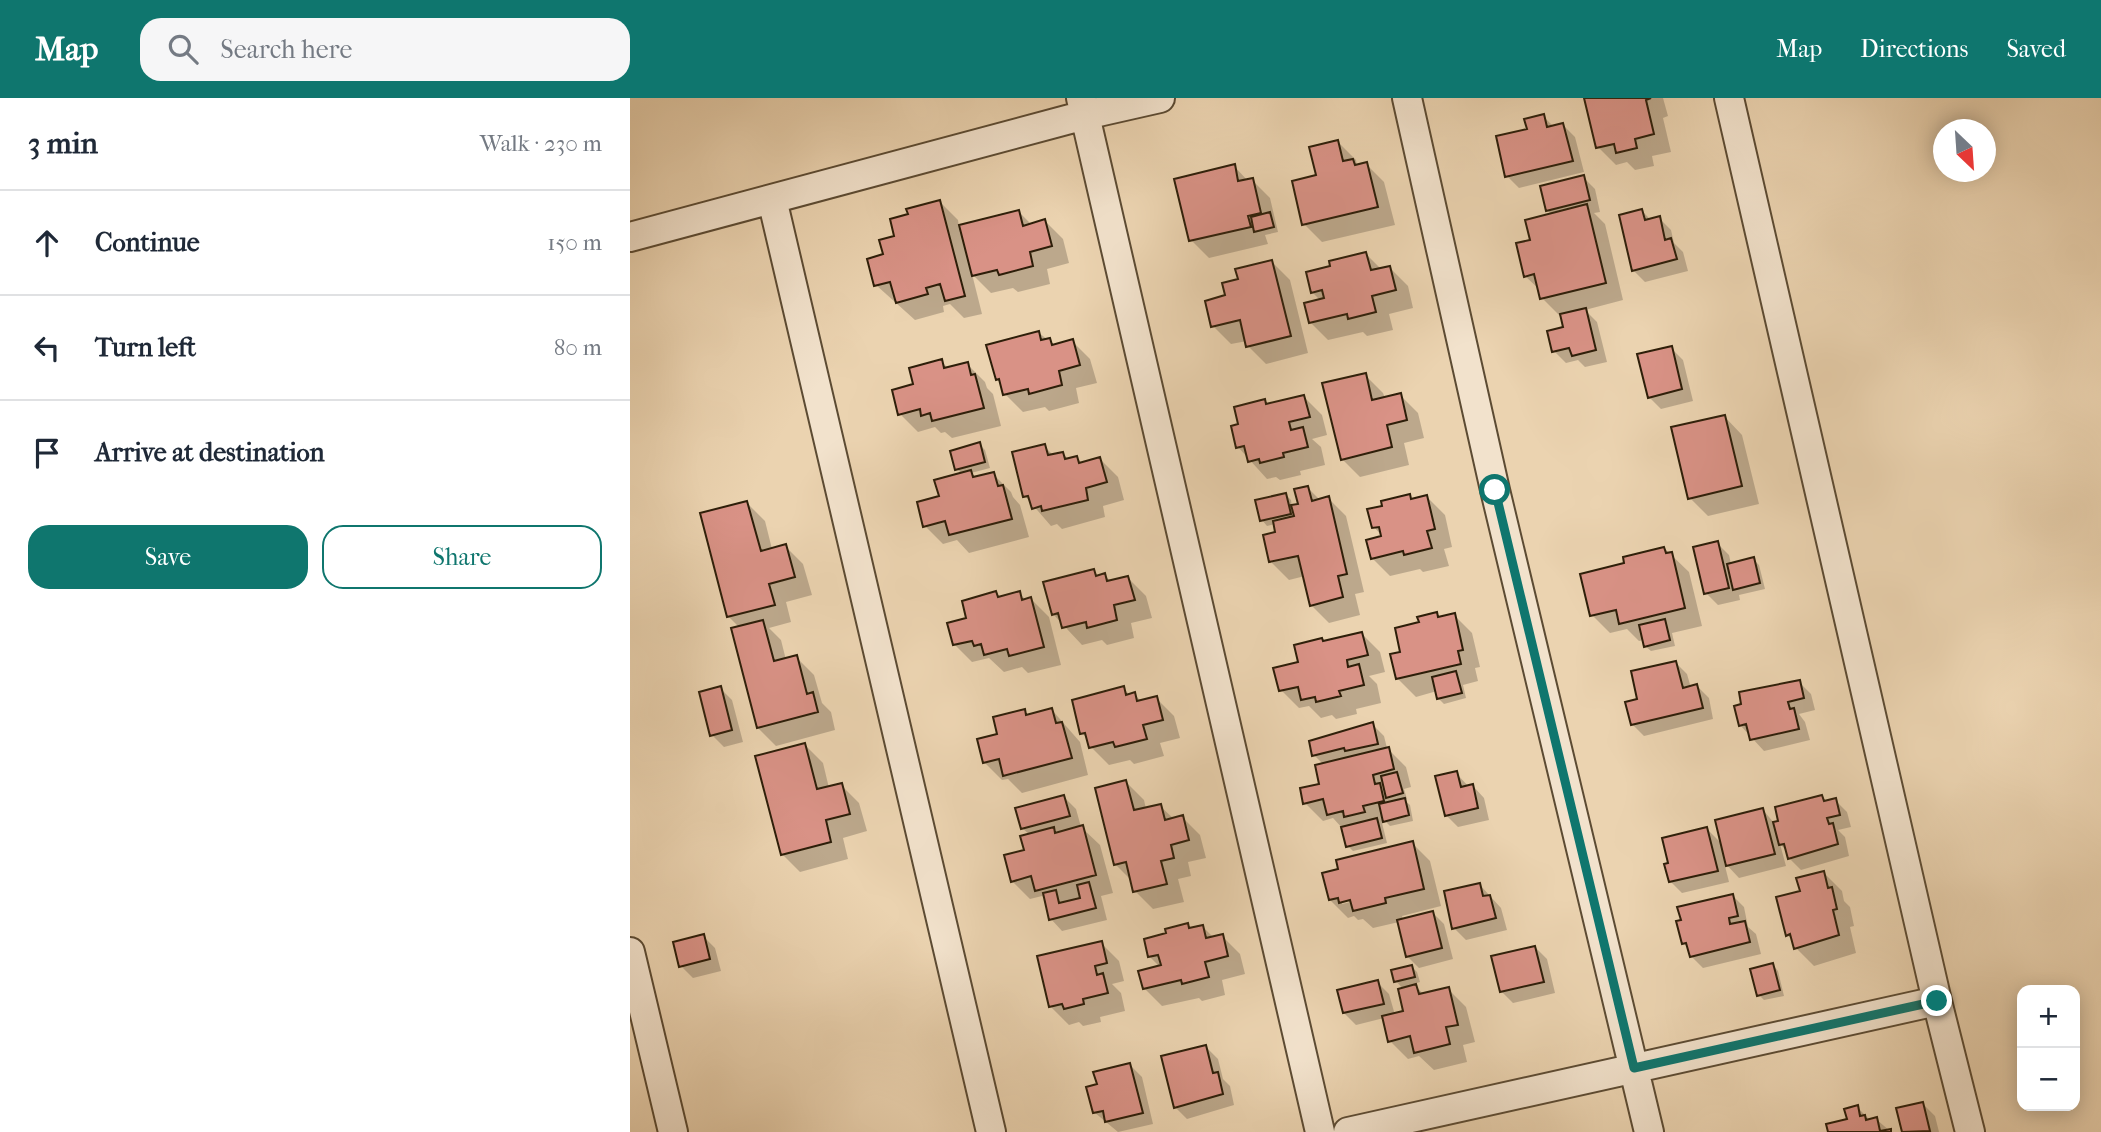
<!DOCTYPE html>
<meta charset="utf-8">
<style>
:root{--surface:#fff;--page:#f6f6f7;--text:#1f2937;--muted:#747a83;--line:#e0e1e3;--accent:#0f766e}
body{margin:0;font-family:"IM FELL French Canon",serif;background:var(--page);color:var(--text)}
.controls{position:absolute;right:21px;bottom:21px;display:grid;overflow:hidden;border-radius:14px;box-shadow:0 4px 18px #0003}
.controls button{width:63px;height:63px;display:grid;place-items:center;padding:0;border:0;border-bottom:2px solid var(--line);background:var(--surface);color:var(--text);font:35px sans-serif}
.compass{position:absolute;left:1303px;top:21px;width:63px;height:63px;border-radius:50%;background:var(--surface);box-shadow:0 4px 18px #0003;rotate:155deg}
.stop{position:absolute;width:21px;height:21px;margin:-16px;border:5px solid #0f766e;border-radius:50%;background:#fff}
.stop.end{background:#0f766e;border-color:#fff;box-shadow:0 2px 7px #0008}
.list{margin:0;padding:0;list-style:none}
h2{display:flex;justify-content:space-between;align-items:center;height:91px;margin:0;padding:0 28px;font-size:30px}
h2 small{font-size:23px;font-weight:400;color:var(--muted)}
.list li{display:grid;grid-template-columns:46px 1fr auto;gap:21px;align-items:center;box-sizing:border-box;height:105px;padding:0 28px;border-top:2px solid var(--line)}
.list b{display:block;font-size:26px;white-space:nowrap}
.list em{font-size:23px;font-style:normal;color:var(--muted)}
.actions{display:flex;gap:14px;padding:21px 28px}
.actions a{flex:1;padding:16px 0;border:2px solid var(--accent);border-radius:21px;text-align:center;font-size:24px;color:var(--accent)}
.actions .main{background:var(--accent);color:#fff}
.icon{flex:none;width:38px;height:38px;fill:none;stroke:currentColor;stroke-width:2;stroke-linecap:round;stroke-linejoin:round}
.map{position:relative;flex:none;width:1471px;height:1034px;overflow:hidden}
header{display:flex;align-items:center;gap:42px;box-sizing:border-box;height:98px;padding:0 35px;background:var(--accent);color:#fff}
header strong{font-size:33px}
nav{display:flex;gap:38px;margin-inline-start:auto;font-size:24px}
.search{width:490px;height:63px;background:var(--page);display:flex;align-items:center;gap:18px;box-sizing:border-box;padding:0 24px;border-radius:21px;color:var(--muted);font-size:26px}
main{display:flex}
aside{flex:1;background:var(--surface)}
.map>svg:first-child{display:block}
.shadow{fill:#0003;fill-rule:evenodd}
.building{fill:#d99286;stroke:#2d1e09;stroke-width:2}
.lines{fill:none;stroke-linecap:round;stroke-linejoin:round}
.minor-casing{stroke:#5c4b33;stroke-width:32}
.minor{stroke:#f2e2cc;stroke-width:28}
.route{stroke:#0f766e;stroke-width:9}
</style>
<header>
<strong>Map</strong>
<div class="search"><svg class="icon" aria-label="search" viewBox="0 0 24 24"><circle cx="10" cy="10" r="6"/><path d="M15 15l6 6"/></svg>Search here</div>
<nav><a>Map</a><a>Directions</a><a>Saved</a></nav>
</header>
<main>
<aside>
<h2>3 min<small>Walk · 230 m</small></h2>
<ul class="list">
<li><svg class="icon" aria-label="ahead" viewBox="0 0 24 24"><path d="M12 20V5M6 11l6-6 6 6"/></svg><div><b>Continue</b></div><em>150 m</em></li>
<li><svg class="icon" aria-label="left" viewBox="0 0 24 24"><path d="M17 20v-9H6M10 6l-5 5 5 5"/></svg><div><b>Turn left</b></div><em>80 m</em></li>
<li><svg class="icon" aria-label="arrive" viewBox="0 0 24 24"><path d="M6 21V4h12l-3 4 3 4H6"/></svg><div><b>Arrive at destination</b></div></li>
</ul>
<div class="actions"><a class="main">Save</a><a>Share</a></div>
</aside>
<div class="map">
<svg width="1471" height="1034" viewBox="0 0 1471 1034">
<rect width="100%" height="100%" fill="#ebd3b0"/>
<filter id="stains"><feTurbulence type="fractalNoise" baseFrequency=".00286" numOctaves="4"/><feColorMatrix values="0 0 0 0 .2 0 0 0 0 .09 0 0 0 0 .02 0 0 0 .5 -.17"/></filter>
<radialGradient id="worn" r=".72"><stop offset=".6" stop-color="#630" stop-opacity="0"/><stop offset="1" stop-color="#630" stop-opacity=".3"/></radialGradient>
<!-- shadow -->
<path class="shadow" d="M956,0H1033L1038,18L1033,20L1041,54L1022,58L1024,68L1005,72L997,64L986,67L968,49Z
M913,18L924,29L933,27L945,39L954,74L889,90L877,78L899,32Z
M708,44L726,62L727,68L736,66L754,84L765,127L692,144L674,126L688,78Z
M604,68L618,83L622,82L640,100L648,134L635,137L638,146L579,160L561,142Z
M953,79L965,91L970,114L964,115L975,126L993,202L955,212L967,224L977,264L955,269L948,262L936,265L924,253L936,230L932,217L930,218L912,200L910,192L895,178L902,144L922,117L917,112Z
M310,104L328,122L329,129L388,113L402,127L415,123L433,141L439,165L417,171L420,186L388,194L383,190L361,195L342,176L352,216L334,220L320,206L313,208L314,214L285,222L246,187L255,157L280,118Z
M1012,113L1021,122L1029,120L1041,132L1044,145L1053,154L1058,173L1015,184L1003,172Z
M736,156L752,172L760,170L778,188L783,210L759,216L763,232L737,238L733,234L698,242L680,224L691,203L682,194L702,169Z
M642,164L660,182L678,255L636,266L618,248L617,243L601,246L583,228L610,183Z
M409,235L426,248L442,243L460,261L467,285L446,290L449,305L419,313L415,309L393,314L375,296L372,286L367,281Z
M1041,250L1053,262L1063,303L1031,311L1019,299Z
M311,263L319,271L337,266L355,284L357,290L363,296L371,328L322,340L315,334L311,335L305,329L288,334L270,316L285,288Z
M735,277L753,295L755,300L770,297L788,315L794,340L774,345L779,367L730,379L712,361Z
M674,299L692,317L697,337L682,341L691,349L695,367L670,373L671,377L650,382L646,379L637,381L608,349L610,328L634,303L638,307Z
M1094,318L1112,337L1129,406L1078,418L1060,400Z
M349,346L355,352L360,370L341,375L347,380L363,376L381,394L383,399L390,407L399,439L339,455L327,442L313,446L295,428L311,400L332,376L327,371Z
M414,348L424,358L433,355L439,362L447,360L453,366L470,361L488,379L494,402L473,408L475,419L432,431L427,426L421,428L395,398Z
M678,390L690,402L698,400L716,418L734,494L725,496L730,517L699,525L681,507L675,478L659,482L641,464L635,439L647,436L645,426L637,428L632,422L655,396L661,402L662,409L670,407Z
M779,398L783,402L797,399L815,417L822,449L814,451L819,468L793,474L790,471L760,478L742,460L753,439L744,429L754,409Z
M117,405L135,423L142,451L155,448L173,466L182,497L156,504L161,524L139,530L151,542L156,562L166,559L184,577L192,605L201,614L205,632L146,648L128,630L110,530L98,518Z
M1087,445L1099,457L1101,466L1123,461L1129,467L1135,491L1109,497L1110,502L1088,507L1076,495Z
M1034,450L1059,474L1072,528L1042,535L1045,548L1021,553L1015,548L1014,542L1009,543L997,531L980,535L962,517L996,467Z
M464,473L469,479L475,477L481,484L498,480L516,498L522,520L501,525L504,540L477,547L472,542L452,547L423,516Z
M366,495L370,500L389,495L397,503L401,501L419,519L431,567L398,575L392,569L374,574L359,560L342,564L324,546L338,521Z
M806,516L810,520L824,517L842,535L850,569L845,570L848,583L833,587L836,600L814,606L808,600L807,593L786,599L768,581L772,555L791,525Z
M732,536L750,554L755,574L739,578L747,586L751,605L726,611L727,616L706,621L702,617L691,620L679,608L669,610L651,592L670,565L695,545Z
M1045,564L1057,576L1061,590L1067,588L1079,600L1083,621L1014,638L1002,626L1009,602Z
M1169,584L1181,596L1185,612L1169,616L1175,624L1180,642L1134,653L1110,627Z
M90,590L102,602L113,644L94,649L82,637Z
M493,590L500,597L504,596L512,604L526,600L544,618L550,640L530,645L534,658L504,666L500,662L479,667L461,649L459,642L452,635Z
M422,612L450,644L458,677L392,695L378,681L372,682L354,664L369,637L394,613L400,618Z
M742,626L754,638L757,650L776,669L781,689L774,691L777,701L774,702L780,707L783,723L760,728L756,724L752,725L757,745L723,753L718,748L713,731L703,720L693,723L675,705L691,687L694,667L684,657Z
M175,647L193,665L199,690L211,687L229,705L237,733L213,740L218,761L170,774L152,756Z
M826,675L839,689L843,688L854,700L859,722L828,729L816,717Z
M496,684L514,702L516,711L530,708L544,721L552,719L570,737L576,760L558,764L561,778L548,781L554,804L523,811L505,793L503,784L485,766Z
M434,699L446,711L451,729L470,747L483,795L471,798L477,822L432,833L421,821L416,801L412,798L400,801L382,783L397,754L400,737L392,730Z
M1192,699L1197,704L1205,702L1217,714L1221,729L1208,732L1215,739L1219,758L1171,772L1159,760L1157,753L1150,746L1156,768L1109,780L1094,764L1099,784L1052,795L1040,783L1077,731L1092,746L1133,712L1145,726Z
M782,745L800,763L811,808L772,818L773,822L802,814L814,826L823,861L789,870L777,858L769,824L743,830L733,821L728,822L724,818L718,820L700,802ZM728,798L729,802L712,806V803Z
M1194,775L1212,793L1214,803L1220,809L1224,828L1220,829L1226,855L1184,868L1166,850L1164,843L1157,837L1172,794Z
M850,787L871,810L877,832L836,842L824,830Z
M1102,797L1114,809L1118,829L1126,836L1131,856L1073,870L1061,858L1060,851L1053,845V823Z
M557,827L561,831L572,828L584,840L592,838L610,856L615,876L592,882L595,897L572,903L569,900L532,908L514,890L530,869L520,859L538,837Z
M73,838L85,850L91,873L63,880L51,868Z
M471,845L489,863L494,883L482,886L491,895L495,913L470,919L471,924L453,928L449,924L439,927L421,909Z
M905,849L917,861L925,895L883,905L871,893Z
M1143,867L1148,873L1154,898L1134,902L1129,897Z
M782,869L787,874L790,884L784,886L794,897L818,891L836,909L845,944L833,947L837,964L804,972L789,958L778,961L760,943L754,920L726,927L714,915L747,884L759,896L765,917L775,914L773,891L766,883Z
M576,949L588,961L593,981L600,988L604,1007L557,1021L545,1009Z
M500,967L512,979L523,1026L488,1034L464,1014L469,988Z
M1293,1006L1305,1018L1309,1034H1274L1268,1012Z
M1227,1009L1239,1021H1246L1261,1034H1200L1219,1022Z"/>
<!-- building -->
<path class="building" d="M954,0H1021L1016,2L1024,36L1005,41L1007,50L986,55L984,46L966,50Z
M914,16L917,29L933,25L943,63L875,79L866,38L897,31L894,21Z
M708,42L713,63L723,61L725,67L737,64L748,109L672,127L662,83L686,77L679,49Z
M605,66L608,83L623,80L631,115L618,118L621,129L559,143L544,81Z
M954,77L960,102L916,113L910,88Z
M310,102L335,198L315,203L310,186L296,190L298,196L266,205L260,184L244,188L237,161L253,156L249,142L264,138L260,121L278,116L276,111Z
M957,106L976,185L910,201L904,176L894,179L886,145L900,142L895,122Z
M1012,111L1015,122L1030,118L1035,142L1041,140L1047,161L1002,173L989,117Z
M389,112L393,128L415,121L422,148L400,154L403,168L369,177L367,172L342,178L329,127Z
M640,114L644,129L624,134L621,119Z
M736,154L741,172L760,168L766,192L742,198L746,214L718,221L717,216L679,225L674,205L694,200L692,192L681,195L676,174L700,168L699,163Z
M642,162L661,238L616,249L610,222L581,229L575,203L595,197L592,185L608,181L605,171Z
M956,210L966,252L942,258L939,250L922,254L917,233L933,229L930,216Z
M409,233L411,242L420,240L422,247L443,241L450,267L429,273L432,287L399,296L398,291L373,297L369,281L366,282L356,247Z
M1042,248L1052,291L1018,300L1007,256Z
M312,261L314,270L338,264L341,277L345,276L354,310L302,323L300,315L291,318L290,311L268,317L262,292L283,286L279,270Z
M736,275L742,302L771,295L777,322L757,327L762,349L711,362L692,285Z
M674,297L680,319L659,324L661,332L673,329L678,349L653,355L654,359L630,365L629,361L618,364L614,348L606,350L601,328L608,326L604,309L635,301L636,306Z
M1095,317L1112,388L1058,401L1041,329Z
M350,344L355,364L325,372L320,353Z
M415,346L418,357L433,354L435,361L447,358L449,365L470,359L477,384L456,390L458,402L412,413L411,408L402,411L398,398L393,399L382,354Z
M341,372L343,379L364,374L368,388L373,387L382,421L319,437L315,423L293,429L287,404L309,398L304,382Z
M678,388L682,403L699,398L717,476L708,478L713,499L680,508L668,458L639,464L633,437L645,434L643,423L664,418L661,407L668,406L664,391Z
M656,395L661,416L630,423L625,402Z
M780,396L781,401L797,397L805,431L797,433L802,450L774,457L773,453L741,461L736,442L751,438L749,429L742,430L737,411L752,408L751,403Z
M117,403L131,453L156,446L165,479L139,486L145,507L97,519L70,415Z
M1088,443L1099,490L1074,496L1063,449Z
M1034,449L1036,455L1042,454L1055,510L989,526L986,512L960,518L950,476L994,465L993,459Z
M1124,459L1130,485L1103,492L1097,466Z
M464,471L466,478L475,475L477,483L498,478L505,502L484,507L487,522L457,530L456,524L432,530L428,515L422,517L413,484Z
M366,493L368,499L390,493L392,502L401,499L414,549L379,558L377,551L354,557L351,546L344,548L342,543L323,547L317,525L336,520L332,503Z
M807,514L808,519L825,515L833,552L828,553L831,566L766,581L760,556L770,554L765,530L789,524L787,519Z
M1035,521L1040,542L1014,549L1009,527Z
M133,522L144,563L167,557L177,596L183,594L188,614L127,630L101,530Z
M732,534L738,557L717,562L718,569L729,566L734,587L709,593L711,598L686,604L685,599L671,602L668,589L649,593L643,570L668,564L664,547L692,540L693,543Z
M1046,563L1053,590L1067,586L1073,610L1001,627L995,604L1007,601L1001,573Z
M826,573L832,595L807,601L802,579Z
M1170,582L1174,600L1158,604L1160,611L1164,610L1169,631L1120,642L1116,626L1109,628L1104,608L1111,606L1109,594Z
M91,588L102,632L80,638L69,594Z
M494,588L496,597L505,594L507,603L527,598L533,622L513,627L517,641L485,649L483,644L459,650L455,635L450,636L442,602Z
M422,610L426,625L432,624L442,660L373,678L369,661L353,665L347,641L367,636L363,619L395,611L396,617Z
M743,624L748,646L715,653L714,650L682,658L679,643Z
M175,645L187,691L212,685L220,716L196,722L201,744L151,757L125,658Z
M759,649L764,671L743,677L745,686L750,685L754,703L733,708L735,714L714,719L713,713L697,717L693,701L673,706L670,690L689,686L685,667Z
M827,673L831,689L843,686L848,710L815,718L805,678Z
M767,674L773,695L756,700L751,678Z
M496,682L504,712L531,706L535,722L553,717L559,742L541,747L544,760L531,763L537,786L503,794L496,764L484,767L465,690Z
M434,697L440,718L391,731L385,710Z
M1192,697L1194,703L1206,700L1210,717L1197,720L1199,726L1203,725L1208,746L1158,761L1154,746L1149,747L1143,724L1148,723L1145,709Z
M775,700L779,717L753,724L749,706Z
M1133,710L1145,756L1096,768L1085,722Z
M747,720L752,740L716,749L711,729Z
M453,727L466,777L405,793L401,778L381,784L374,757L394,752L390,738L424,729L425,735Z
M1077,729L1088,773L1039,784L1034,766L1038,765L1032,740Z
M783,743L794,791L755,800L756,805L723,813L720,802L709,805L708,800L699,802L692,775L708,771L706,762Z
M1194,773L1198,790L1202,789L1207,811L1203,812L1209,837L1164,851L1160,836L1156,838L1146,799L1170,793L1166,780Z
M459,784L466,810L419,822L413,795L426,792L429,805L450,800L447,787Z
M850,785L853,798L860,797L866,820L822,831L814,793Z
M1103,796L1108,818L1099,820L1100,826L1115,823L1120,844L1060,859L1056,845L1052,846L1046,823L1051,822L1047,809Z
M803,813L812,850L776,859L767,822Z
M558,825L559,830L573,827L576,840L593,836L598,858L575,864L579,879L552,886L551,882L513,891L508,873L531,867L528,857L518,859L514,841L536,835L535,831Z
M74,836L80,861L49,869L43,844Z
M472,843L477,865L465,868L467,877L473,875L478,895L453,901L454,906L434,911L432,906L419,909L407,858Z
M905,848L914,884L870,894L861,858Z
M1143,865L1150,892L1127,898L1120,871Z
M782,867L785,879L764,884L761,872Z
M748,882L754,906L713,915L707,892Z
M786,886L789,896L819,889L828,927L816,929L820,946L784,955L780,938L758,944L752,918L773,913L768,891Z
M576,947L583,975L588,974L593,996L544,1010L531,958Z
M500,965L513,1015L475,1024L473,1013L463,1015L456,989L467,986L463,974Z
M1293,1004L1300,1033L1272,1034L1266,1010Z
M1228,1007L1230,1018L1235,1017L1236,1022L1247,1019L1250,1033L1261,1031V1034H1198L1196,1026L1217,1021L1214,1011Z"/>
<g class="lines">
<!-- minor casing -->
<g class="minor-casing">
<path id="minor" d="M451,0L690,1034
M777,0L865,392L1019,1034
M1099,0L1307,903L1340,1034
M142,101L361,1034
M0,139L455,17L530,0
M0,854L43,1034
M718,1034L1307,903"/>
</g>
<!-- minor -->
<use href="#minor" class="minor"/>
</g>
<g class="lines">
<!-- route -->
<path class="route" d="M865,392L1004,970L1307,903"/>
</g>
<rect width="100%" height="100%" filter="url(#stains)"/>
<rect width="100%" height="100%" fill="url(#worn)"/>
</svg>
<div class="controls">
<button>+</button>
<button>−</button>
</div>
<svg class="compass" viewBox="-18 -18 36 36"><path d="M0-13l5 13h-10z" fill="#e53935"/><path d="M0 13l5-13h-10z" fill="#747a83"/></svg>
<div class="stop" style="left:865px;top:392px"></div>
<div class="stop end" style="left:1307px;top:903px"></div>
</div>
</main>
